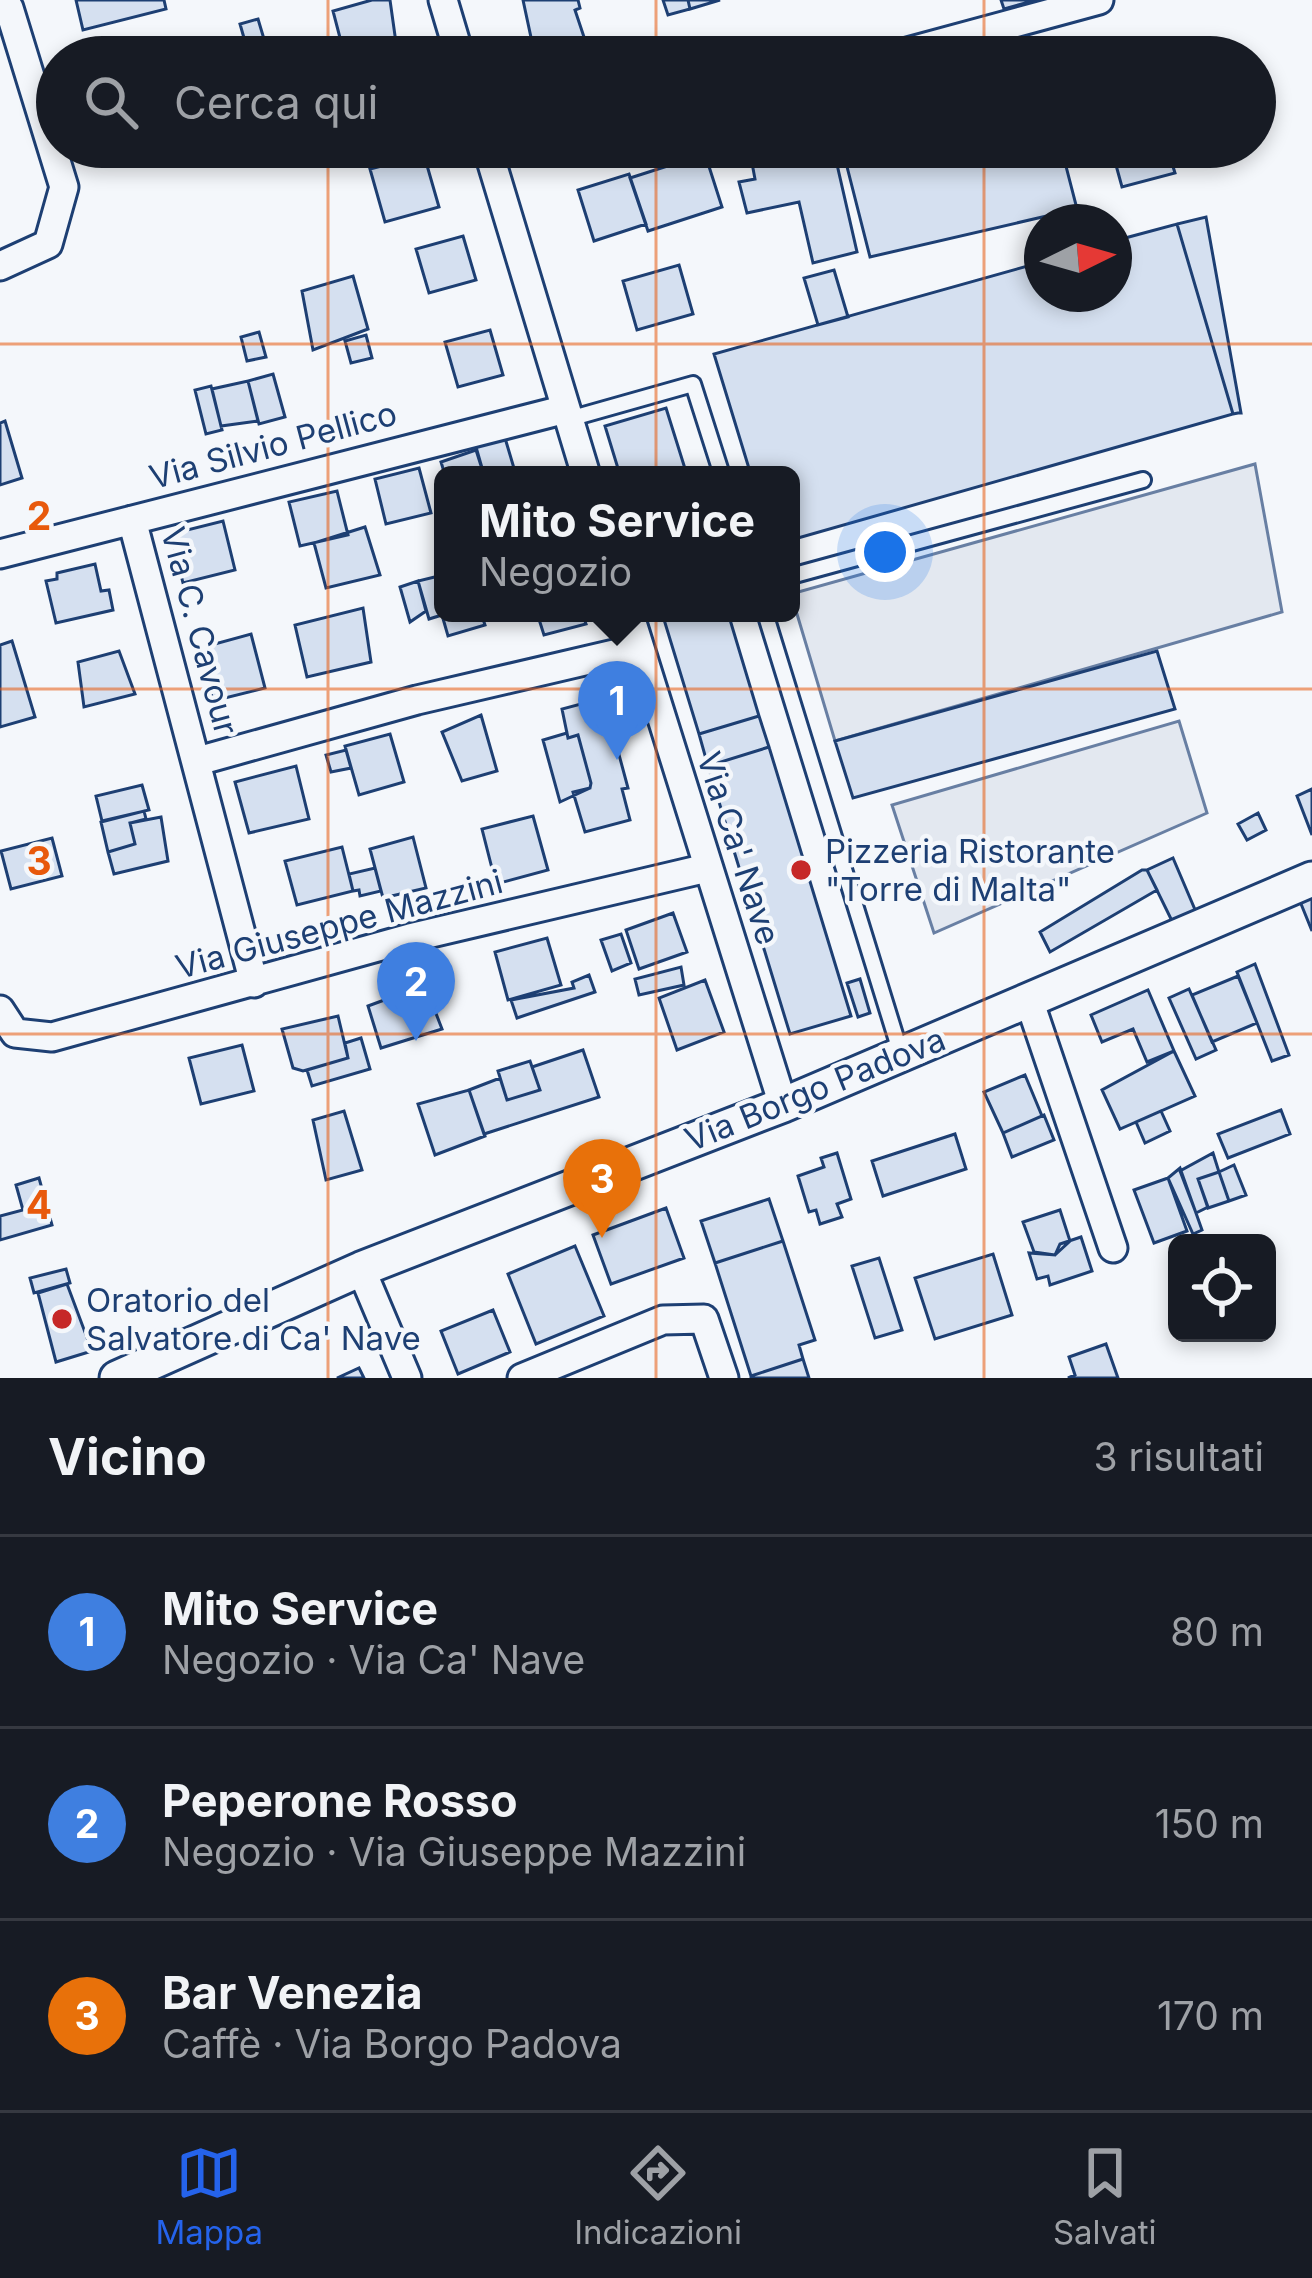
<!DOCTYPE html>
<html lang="it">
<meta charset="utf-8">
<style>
:root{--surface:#171b24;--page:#242831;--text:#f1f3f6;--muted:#9ea1a6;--line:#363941;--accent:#2563eb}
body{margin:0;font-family:Inter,sans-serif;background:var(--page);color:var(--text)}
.controls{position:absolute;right:36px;bottom:36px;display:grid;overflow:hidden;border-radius:18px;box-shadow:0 6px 18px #0003}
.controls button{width:108px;height:108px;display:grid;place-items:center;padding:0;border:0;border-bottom:3px solid var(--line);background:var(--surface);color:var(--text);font:60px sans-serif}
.compass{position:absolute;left:1024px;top:204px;width:108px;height:108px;border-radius:50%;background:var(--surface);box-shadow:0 6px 18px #0003;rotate:85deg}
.you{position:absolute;left:885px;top:552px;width:42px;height:42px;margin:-30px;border:9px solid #fff;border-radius:50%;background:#1a73e8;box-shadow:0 0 0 18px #1a73e833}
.badge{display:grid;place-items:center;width:78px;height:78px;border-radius:50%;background:var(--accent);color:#fff;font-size:39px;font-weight:700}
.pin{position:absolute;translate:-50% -99px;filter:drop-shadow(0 3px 6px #0008)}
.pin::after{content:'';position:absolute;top:63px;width:42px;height:36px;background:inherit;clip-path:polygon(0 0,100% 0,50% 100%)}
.popup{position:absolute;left:434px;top:466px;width:366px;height:156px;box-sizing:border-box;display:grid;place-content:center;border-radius:18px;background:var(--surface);filter:drop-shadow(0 3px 9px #0005);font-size:39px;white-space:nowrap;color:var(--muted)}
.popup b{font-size:45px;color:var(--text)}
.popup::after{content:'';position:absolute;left:50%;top:100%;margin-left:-24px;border:24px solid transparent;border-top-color:var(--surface)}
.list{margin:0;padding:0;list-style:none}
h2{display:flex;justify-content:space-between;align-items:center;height:156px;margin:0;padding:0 48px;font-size:51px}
h2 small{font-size:39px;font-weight:400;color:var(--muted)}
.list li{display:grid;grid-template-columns:78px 1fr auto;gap:36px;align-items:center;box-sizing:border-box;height:192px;padding:0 48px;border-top:3px solid var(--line)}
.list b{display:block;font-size:45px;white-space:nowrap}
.list p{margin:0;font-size:39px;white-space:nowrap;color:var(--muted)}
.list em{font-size:39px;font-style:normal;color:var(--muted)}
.icon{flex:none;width:66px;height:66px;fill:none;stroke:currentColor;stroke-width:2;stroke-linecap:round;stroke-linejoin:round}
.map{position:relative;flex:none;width:1312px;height:1378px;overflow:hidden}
.search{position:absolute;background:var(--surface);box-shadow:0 6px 18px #0003;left:36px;right:36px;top:36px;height:132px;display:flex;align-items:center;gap:30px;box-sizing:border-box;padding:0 42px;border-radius:66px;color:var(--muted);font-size:45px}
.sheet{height:732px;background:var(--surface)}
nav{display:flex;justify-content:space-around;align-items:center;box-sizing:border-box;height:168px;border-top:3px solid var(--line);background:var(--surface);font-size:33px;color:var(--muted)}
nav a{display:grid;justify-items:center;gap:6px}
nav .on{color:var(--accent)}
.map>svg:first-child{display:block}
.parking{fill:#e3e8f0;stroke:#687fa3;stroke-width:3}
.building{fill:#d5e0f0;stroke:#1d3f73;stroke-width:3}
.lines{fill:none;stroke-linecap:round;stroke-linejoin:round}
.service-casing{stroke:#1d3f73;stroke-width:20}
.minor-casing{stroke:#1d3f73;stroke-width:33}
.tertiary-casing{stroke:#1d3f73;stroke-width:39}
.service{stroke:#f4f7fb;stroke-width:14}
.minor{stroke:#f4f7fb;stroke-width:27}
.tertiary{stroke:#f4f7fb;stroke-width:33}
.grid{fill:none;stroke:#e8590c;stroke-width:3;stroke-opacity:0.55}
.poi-dot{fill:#c62828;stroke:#f4f7fb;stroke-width:4.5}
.labels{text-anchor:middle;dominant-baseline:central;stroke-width:9;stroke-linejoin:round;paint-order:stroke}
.street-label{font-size:33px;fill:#1d3f73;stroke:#f4f7fb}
.poi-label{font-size:33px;fill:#1d3f73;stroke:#f4f7fb;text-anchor:start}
.grid-label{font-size:39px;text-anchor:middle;font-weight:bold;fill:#e8590c;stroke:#f4f7fb;stroke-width:9;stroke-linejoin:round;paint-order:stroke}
</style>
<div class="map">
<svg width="1312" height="1378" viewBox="0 0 1312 1378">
<rect width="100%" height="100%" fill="#f4f7fb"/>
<!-- parking -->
<path class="parking" d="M1255,464L1282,612L835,741L791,594Z
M1179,721L1207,813L934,933L892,805Z"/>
<!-- building -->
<path class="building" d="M76,0H164L166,9L83,30Z
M372,0H390L398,57H345L333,11Z
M523,0H578L580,8L575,10L585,40L535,56Z
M663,0H688L690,9L668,15Z
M688,0H720L690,9Z
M1001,0H1036L1004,9Z
M258,19L264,39L246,45L240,24Z
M1137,40L1142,57H1086L1085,54Z
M749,147H833L857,252L813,263L799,202L747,213L739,182L755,179Z
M842,147H1061L1077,209L870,257Z
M1111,147H1167L1175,173L1122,187Z
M705,154L722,207L648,231L630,178Z
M424,155L439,207L385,222L370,169Z
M629,174L646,224L594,241L578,190Z
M1206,217L1241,413H1238L1233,414L1177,224Z
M1177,224L1233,414L791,540V475H751L714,354L1042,262V294H1114V241Z
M463,236L476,280L429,293L416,249Z
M679,265L693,314L637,330L623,281Z
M834,270L848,317L818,325L804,278Z
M353,276L368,329L313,350L302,291Z
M490,330L503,375L458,387L445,342Z
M259,332L266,357L247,361L241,337Z
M366,335L372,358L351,363L345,341Z
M273,374L285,417L259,424L248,381Z
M248,381L258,421L221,426L212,389Z
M211,386L222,430L206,434L195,390Z
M666,408L687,475H620L605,426Z
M5,421L22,478L0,485V423Z
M505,438L516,475H484L476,447Z
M476,450L484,475H445L441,462Z
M419,468L431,513L386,524L375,479Z
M337,491L348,535L300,546L289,502Z
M223,521L235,570L183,583L171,534Z
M365,527L380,575L326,588L314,543Z
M95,564L101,591L109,590L113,610L56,623L46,581L57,579V573Z
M443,575V613H481L485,625L448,636L442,615L429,619L418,581Z
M418,581L426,611L410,622L400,587Z
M363,608L371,662L307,677L295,625Z
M537,613H582L586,624L544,635Z
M662,613H728L759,716L699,734Z
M251,634L265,688L213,701L200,648Z
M12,641L35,717L0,727V645Z
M119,651L135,694L84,707L78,662Z
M1157,651L1175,709L853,798L835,741Z
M592,701L599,728L611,725L628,788L622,789L630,820L585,832L573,792L590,788L591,783L578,735L568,738L562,709Z
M481,715L497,771L462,781L442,732Z
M759,716L769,747L708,766L699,734Z
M567,733L568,738L578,735L591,783L590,788L560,802L543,740Z
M390,734L404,782L359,795L345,746Z
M769,747L851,1016L790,1034L708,766Z
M346,750L351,768L331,772L326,755Z
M296,766L309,819L249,833L235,782Z
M142,785L149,810L102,821L96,796Z
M1312,789V835L1297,796Z
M144,811L146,819L130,823L135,844L108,852L101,822Z
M1258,813L1266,830L1247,840L1238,824Z
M533,816L548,870L496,884L482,829Z
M161,817L168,861L114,874L108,852L135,844L130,823Z
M413,837L426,888L383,898L370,849Z
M52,838L62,876L11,889L1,851Z
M342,847L353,891L297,905L285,861Z
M1173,858L1196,912L1173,923L1147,870Z
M375,868L381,891L360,896L359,890L353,891L349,874Z
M1142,870H1147L1157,890L1050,952L1040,932Z
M1312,889V931L1297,894Z
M673,913L687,952L639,969L626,930Z
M621,934L631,963L612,971L601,940Z
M547,938L561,985L508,1000L495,952Z
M1255,964L1289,1055L1272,1061L1237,972Z
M681,967L684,985L639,995L635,979Z
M589,975L595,992L517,1018L511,1000L574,988L572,982Z
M1238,976L1257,1023L1212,1042L1192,995Z
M860,979L870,1013L858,1017L847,983Z
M705,980L724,1032L677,1050L659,998Z
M425,985L442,1029L381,1048L368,1006Z
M1189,989L1216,1050L1196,1059L1169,998Z
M1148,990L1174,1051L1147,1062L1133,1029L1102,1042L1091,1015Z
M338,1016L348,1058L303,1071L293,1068L282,1029Z
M361,1038L370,1069L312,1086L307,1070L348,1058L345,1043Z
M242,1045L254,1091L201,1104L189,1058Z
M583,1050L599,1097L484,1134L469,1090L500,1078L507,1100L540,1090L532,1067Z
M1174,1051L1195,1096L1120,1129L1102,1090Z
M530,1061L540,1090L507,1100L498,1071Z
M1025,1075L1042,1116L1003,1133L984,1092Z
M469,1090L485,1136L435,1155L418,1104Z
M1281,1110L1290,1134L1228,1158L1218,1134Z
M344,1111L362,1170L326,1180L313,1120Z
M1161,1111L1170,1131L1145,1143L1136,1122Z
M1044,1115L1054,1140L1012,1157L1003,1133Z
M955,1134L966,1169L883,1196L872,1161Z
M837,1153L851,1199L837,1204L842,1217L820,1224L816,1210L809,1212L798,1176L824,1167L821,1158Z
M1213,1153L1219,1172L1198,1179L1208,1207L1196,1213L1180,1171Z
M1234,1165L1246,1195L1229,1201L1219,1172Z
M1180,1168L1202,1230L1193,1234L1168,1178Z
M1219,1172L1229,1201L1208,1208L1198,1179Z
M39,1178L52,1225L0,1240V1216L23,1210L16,1185Z
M1168,1178L1187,1231L1154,1243L1134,1190Z
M769,1199L783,1241L715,1263L701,1221Z
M666,1208L684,1258L611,1284L593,1235Z
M1060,1210L1070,1241L1055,1255L1034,1252L1023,1222Z
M1081,1237L1092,1271L1050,1285L1048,1276L1037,1279L1029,1253L1055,1255L1060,1244Z
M783,1241L815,1340L799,1345L803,1359L751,1376L715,1263Z
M575,1246L604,1316L536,1344L508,1274Z
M993,1254L1012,1315L935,1339L915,1278Z
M879,1258L902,1330L875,1338L852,1266Z
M66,1269L70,1283L34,1293L30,1278Z
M67,1284L92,1351L56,1362L38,1293Z
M493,1310L510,1352L458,1374L441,1331Z
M1106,1344L1118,1378H1068L1075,1375L1069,1357Z
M803,1359L809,1378H751V1376Z
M359,1368L364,1378H337Z"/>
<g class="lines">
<!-- service casing -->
<g class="service-casing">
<path id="service" d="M569,419L693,384L722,475
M791,576L1143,480
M765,613L901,1054"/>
</g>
<!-- minor casing -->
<g class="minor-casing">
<path id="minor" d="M443,0L460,57
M889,57L1099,0
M487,147L586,475
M0,266L48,244L64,187L9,8L1,0
M132,520L254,983
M0,554L566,409
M629,613L783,1105
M198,761L417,700L640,648
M1029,1000L1113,1248
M0,1010L15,1033L52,1037L410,938L707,868
M361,1269L407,1378
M522,1378L663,1320L704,1319L724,1378"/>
</g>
<!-- tertiary casing -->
<g class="tertiary-casing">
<path id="tertiary" d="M117,1378L361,1269L783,1105L1312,879"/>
</g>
<!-- service -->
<use href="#service" class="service"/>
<!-- minor -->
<use href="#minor" class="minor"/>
<!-- tertiary -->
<use href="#tertiary" class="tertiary"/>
</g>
<!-- grid -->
<path class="grid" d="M328,0V57M656,0V57M984,0V57M328,147V1378M656,147V1378M984,147V1378M0,344H1312M0,689H1312M0,1034H1312"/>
<!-- markers -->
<g class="poi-dot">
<circle cx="801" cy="870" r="12"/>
<circle cx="62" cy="1319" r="12"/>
</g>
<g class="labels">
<!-- street labels -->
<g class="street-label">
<text transform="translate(273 445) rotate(-15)">Via Silvio Pellico</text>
<text transform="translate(200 631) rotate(75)">Via C. Cavour</text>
<text transform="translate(739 848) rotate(72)">Via Ca' Nave</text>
<text transform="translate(339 924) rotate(-15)">Via Giuseppe Mazzini</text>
<text transform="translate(815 1089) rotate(-22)">Via Borgo Padova</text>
</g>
<!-- poi labels -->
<g class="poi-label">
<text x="825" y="851">Pizzeria Ristorante<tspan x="825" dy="38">"Torre di Malta"</tspan></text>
<text x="86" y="1300">Oratorio del<tspan x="86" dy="38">Salvatore di Ca' Nave</tspan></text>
</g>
</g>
<g class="grid-label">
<text x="39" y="530">2</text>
<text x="39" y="875">3</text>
<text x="39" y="1219">4</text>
</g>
</svg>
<div class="controls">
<button><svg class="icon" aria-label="locate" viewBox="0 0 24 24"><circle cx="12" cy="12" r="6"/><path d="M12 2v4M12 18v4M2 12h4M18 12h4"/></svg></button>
</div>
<svg class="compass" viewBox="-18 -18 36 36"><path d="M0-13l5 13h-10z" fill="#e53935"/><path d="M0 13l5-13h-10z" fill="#9ea1a6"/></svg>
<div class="you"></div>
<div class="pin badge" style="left:617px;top:760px;background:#3f7fe0">1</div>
<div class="popup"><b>Mito Service</b>Negozio</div>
<div class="pin badge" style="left:416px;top:1041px;background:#3f7fe0">2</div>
<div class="pin badge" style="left:602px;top:1238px;background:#e8710a">3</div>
<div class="search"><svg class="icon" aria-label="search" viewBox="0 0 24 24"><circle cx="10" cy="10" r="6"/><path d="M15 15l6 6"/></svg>Cerca qui</div>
</div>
<section class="sheet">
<h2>Vicino<small>3 risultati</small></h2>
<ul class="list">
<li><span class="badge" style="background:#3f7fe0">1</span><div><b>Mito Service</b><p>Negozio · Via Ca' Nave</p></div><em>80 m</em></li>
<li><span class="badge" style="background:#3f7fe0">2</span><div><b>Peperone Rosso</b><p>Negozio · Via Giuseppe Mazzini</p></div><em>150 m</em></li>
<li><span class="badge" style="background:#e8710a">3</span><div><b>Bar Venezia</b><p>Caffè · Via Borgo Padova</p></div><em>170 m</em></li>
</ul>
</section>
<nav>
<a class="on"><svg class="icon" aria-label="map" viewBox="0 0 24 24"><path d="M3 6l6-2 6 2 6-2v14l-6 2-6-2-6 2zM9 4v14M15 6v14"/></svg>Mappa</a>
<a><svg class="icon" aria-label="directions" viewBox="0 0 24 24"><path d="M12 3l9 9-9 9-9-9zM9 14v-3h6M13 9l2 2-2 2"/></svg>Indicazioni</a>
<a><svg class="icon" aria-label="saved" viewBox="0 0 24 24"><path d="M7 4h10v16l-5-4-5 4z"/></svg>Salvati</a>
</nav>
